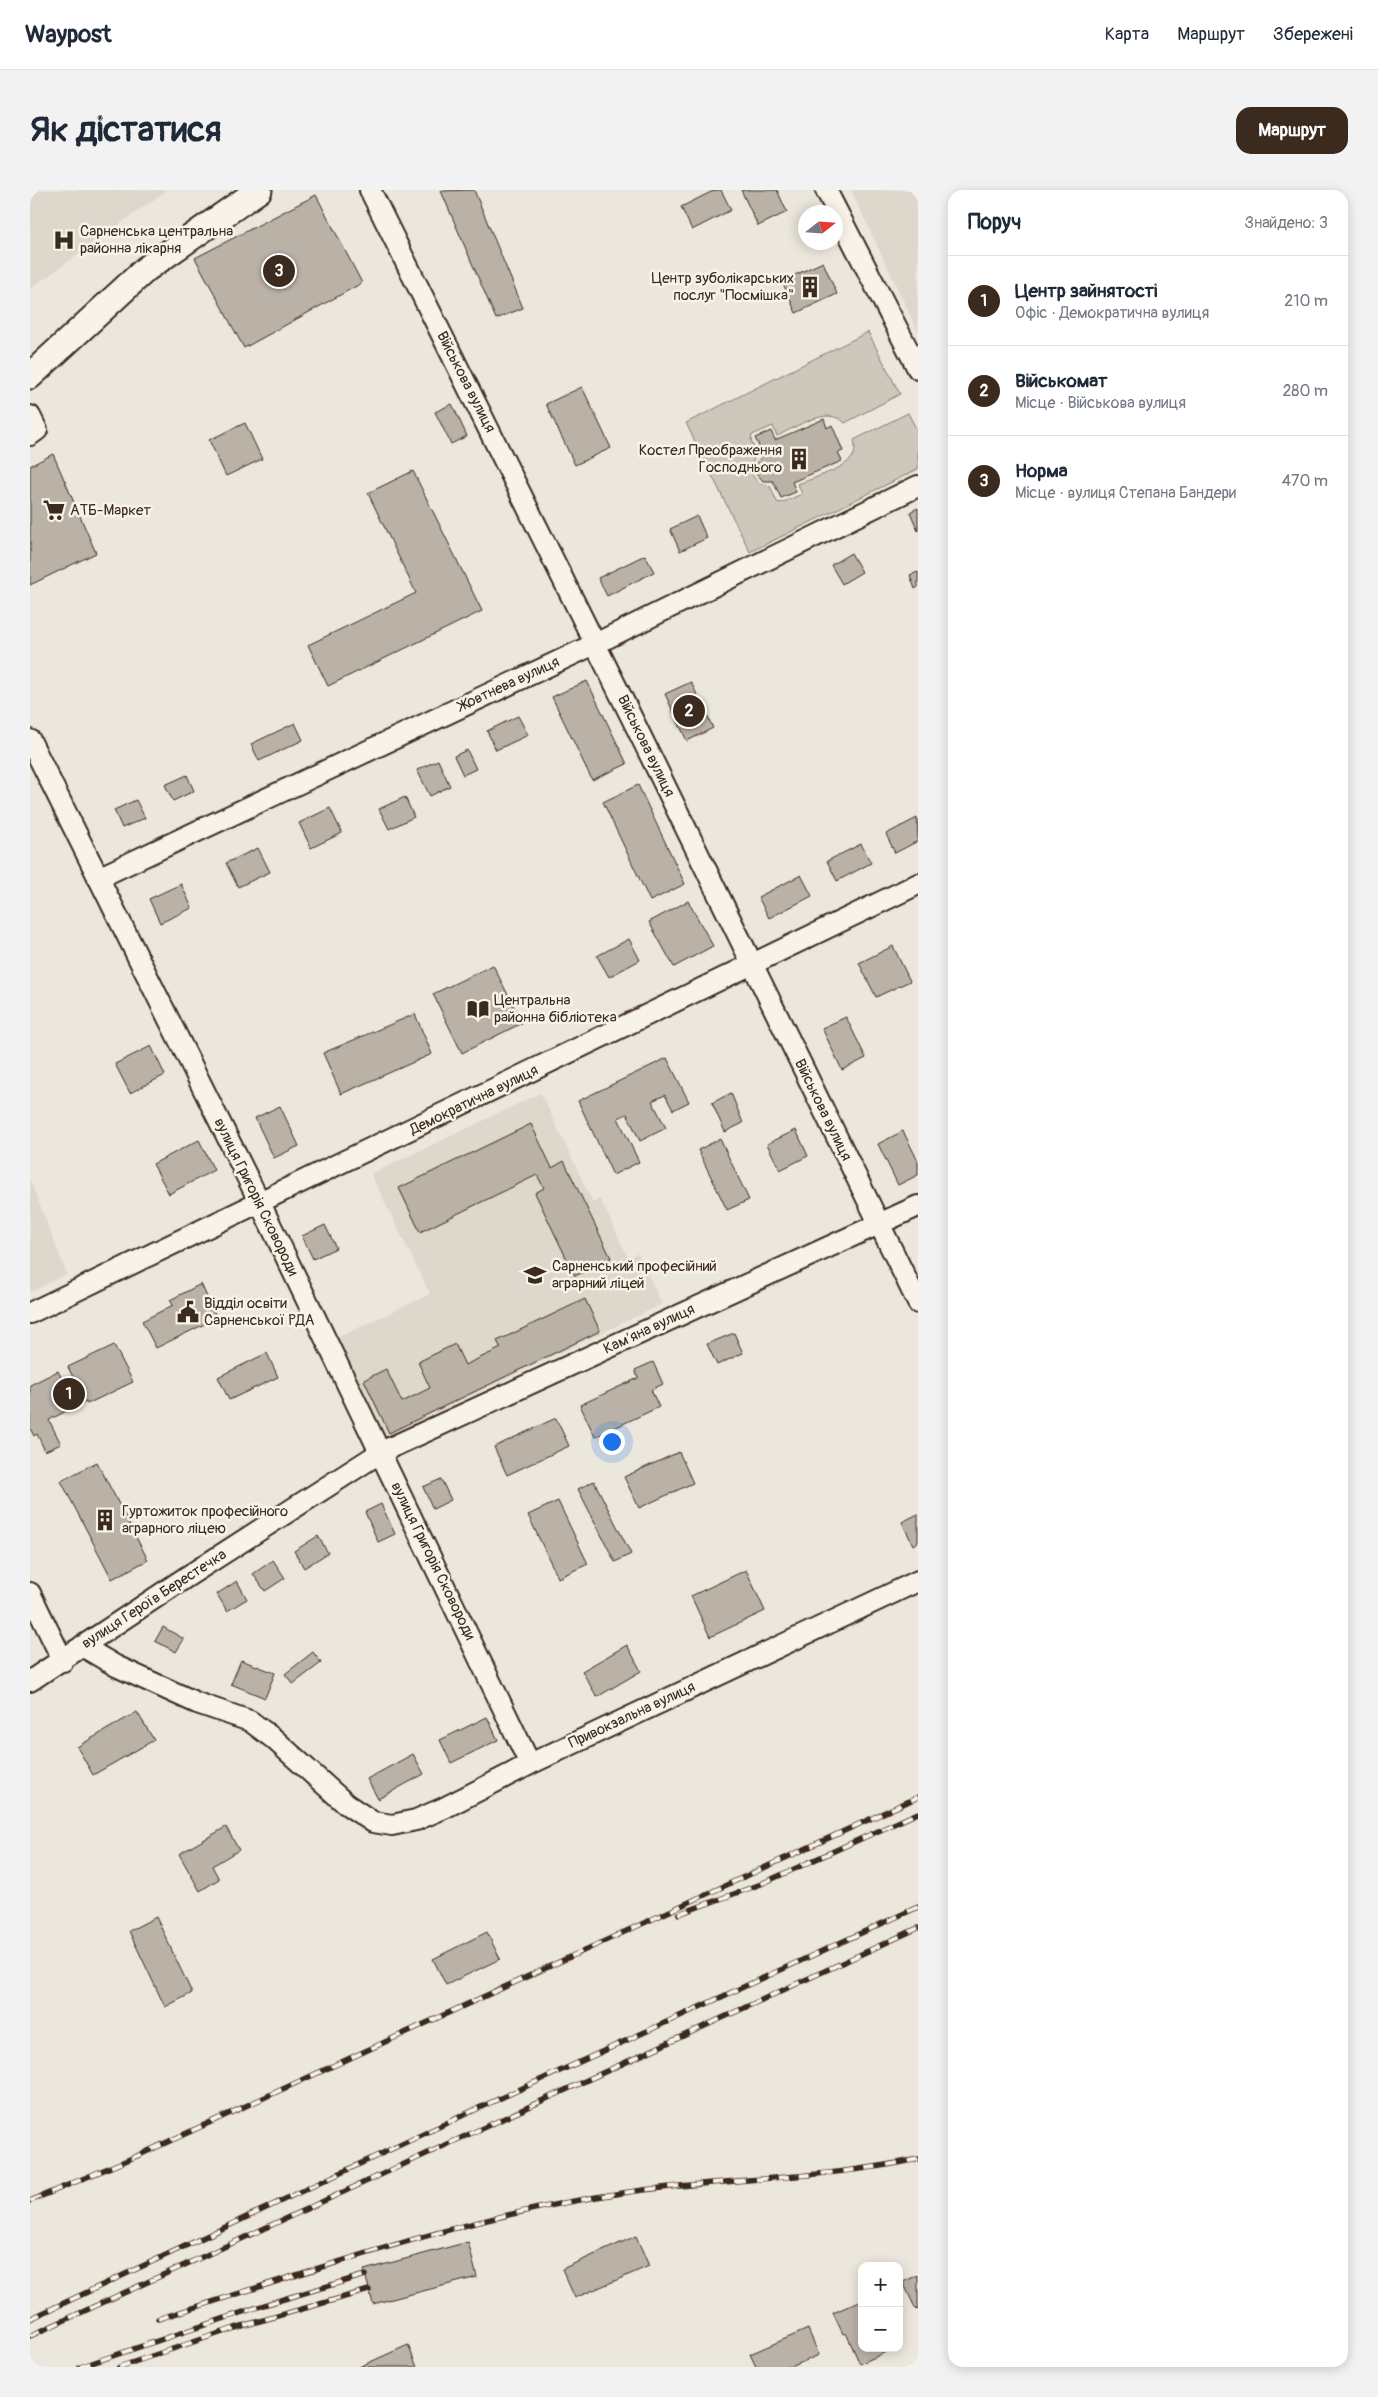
<!DOCTYPE html>
<html lang="uk">
<meta charset="utf-8">
<style>
:root{--surface:#fff;--page:#f2f2f3;--text:#1f2937;--muted:#747a83;--line:#e0e1e3;--accent:#3b2a1e}
body{margin:0;font-family:Pangolin,sans-serif;background:var(--page);color:var(--text)}
.controls{position:absolute;right:15px;bottom:15px;display:grid;overflow:hidden;border-radius:10px;box-shadow:0 2px 12px #0003}
.controls button{width:45px;height:45px;display:grid;place-items:center;padding:0;border:0;border-bottom:1px solid var(--line);background:var(--surface);color:var(--text);font:25px sans-serif}
.compass{position:absolute;left:768px;top:15px;width:45px;height:45px;border-radius:50%;background:var(--surface);box-shadow:0 2px 12px #0003;rotate:73deg}
.you{position:absolute;left:581px;top:1251px;width:18px;height:18px;margin:-12px;border:4px solid #fff;border-radius:50%;background:#1a73e8;box-shadow:0 0 0 8px #1a73e833}
.badge{display:grid;place-items:center;width:32px;height:32px;border-radius:50%;background:var(--accent);color:#fff;font-size:16px;font-weight:700}
.pin{position:absolute;translate:-50% -50%;border:2px solid #fff;box-shadow:0 1px 5px #0006}
.list{margin:0;padding:0;list-style:none}
h2{display:flex;justify-content:space-between;align-items:center;height:65px;margin:0;padding:0 20px;font-size:21px}
h2 small{font-size:16px;font-weight:400;color:var(--muted)}
.list li{display:grid;grid-template-columns:32px 1fr auto;gap:15px;align-items:center;box-sizing:border-box;height:90px;padding:0 20px;border-top:1px solid var(--line)}
.list b{display:block;font-size:19px;white-space:nowrap}
.list p{margin:0;font-size:16px;white-space:nowrap;color:var(--muted)}
.list em{font-size:16px;font-style:normal;color:var(--muted)}
.map{position:relative;flex:none;width:888px;height:2177px;overflow:hidden;border-radius:15px}
header{display:flex;align-items:center;gap:30px;box-sizing:border-box;height:70px;padding:0 25px;background:var(--surface);border-bottom:1px solid var(--line)}
header strong{font-size:24px}
nav{display:flex;gap:28px;margin-inline-start:auto;font-size:18px}
.intro{display:flex;align-items:center;justify-content:space-between;box-sizing:border-box;height:120px;padding:0 30px}
h1{margin:0;font-size:35px}
.button{padding:12px 22px;border-radius:15px;background:var(--accent);color:#fff;font-size:18px;font-weight:700}
main{display:flex;gap:30px;padding:0 30px}
aside{flex:1;background:var(--surface);border-radius:15px;box-shadow:0 2px 12px #0003}
.map>svg:first-child{display:block}
.built{fill:#ddd7cc}
.green{fill:#cec8bc;stroke:#84796d}
.building{fill:#bab2a7;stroke:#3b2a1e}
.lines{fill:none;stroke-linecap:round;stroke-linejoin:round}
.minor-casing{stroke:#3b2a1e;stroke-width:24}
.major-casing{stroke:#3b2a1e;stroke-width:29}
.minor{stroke:#f7f3e8;stroke-width:20}
.major{stroke:#f7f3e8;stroke-width:25}
.rail-casing{stroke:#3b2a1e;stroke-width:5.5}
.rail{stroke:#f7f3e8;stroke-width:4;stroke-dasharray:11;stroke-linecap:butt}
.labels{text-anchor:middle;dominant-baseline:central;stroke-width:5;stroke-linejoin:round;paint-order:stroke}
.poi-label{font-size:15px;fill:#3b2a1e;stroke:#f7f3e8;text-anchor:start}
.street-label{font-size:15px;fill:#3b2a1e;stroke:#f7f3e8}
</style>
<header>
<strong>Waypost</strong>
<nav><a>Карта</a><a>Маршрут</a><a>Збережені</a></nav>
</header>
<div class="intro"><h1>Як дістатися</h1><a class="button">Маршрут</a></div>
<main>
<div class="map">
<svg width="888" height="2177" viewBox="0 0 888 2177">
<rect width="100%" height="100%" fill="#ece7dc"/>
<filter id="ink" filterUnits="userSpaceOnUse"><feTurbulence type="fractalNoise" baseFrequency=".02" numOctaves="2"/><feDisplacementMap in="SourceGraphic" scale="10" xChannelSelector="R" yChannelSelector="G"/><feConvolveMatrix kernelMatrix="1 2 1 2 8 2 1 2 1" color-interpolation-filters="sRGB"/></filter>
<g filter="url(#ink)">
<!-- built -->
<path class="built" d="M0,0H137L0,99Z
M821,0H888V142Z
M511,903L563,1013L570,1009L598,1067L608,1063L632,1114L355,1247L307,1148L400,1104L341,984Z
M0,990L37,1084L0,1102Z"/>
<!-- green -->
<path class="green" d="M838,142L870,204L815,233C797,215 767,237 747,246L743,236L722,245L721,251L727,264C716,279 721,293 740,296L747,312L751,313L772,304L768,294C781,289 817,278 823,266C826,261 825,255 824,250L878,223L888,242V279L720,362L656,233Z"/>
<!-- building -->
<path class="building" d="M444,0L493,118L466,129L411,1Z
M685,0H691L701,20L662,40L651,17Z
M711,0H747L757,22L728,36Z
M286,5L332,93L214,158L165,68Z
M793,72L807,104L766,123L752,91Z
M552,197L581,258L545,275L516,214Z
M422,214L437,246L421,254L405,222Z
M794,229L797,238L802,235L813,261L808,263L812,271L762,292L766,302L751,308L743,291H733L726,283V273L733,265L725,248L741,241L745,250Z
M215,233L232,269L196,286L179,250Z
M23,264L66,363L0,395V276Z
M383,281L452,421L298,496L278,455L386,403L338,303Z
M888,318V341L880,322Z
M667,326L677,348L650,361L640,339Z
M821,363L832,382L812,394L801,375Z
M615,365L624,382L577,406L568,388Z
M888,382V397L885,399L880,385Z
M557,491L597,574L562,590L522,507Z
M661,492L683,538L657,551L635,504Z
M488,526L498,545L466,560L457,541Z
M265,533L273,550L229,571L221,554Z
M437,560L446,579L433,585L424,566Z
M408,570L420,596L400,606L387,580Z
M157,585L164,601L143,611L135,595Z
M608,595L655,694L620,711L573,612Z
M375,607L384,627L359,639L349,619Z
M106,610L115,628L92,638L84,620Z
M300,618L312,643L281,658L269,633Z
M887,628L888,651L865,663L856,644Z
M831,654L841,673L807,691L797,671Z
M228,658L240,682L208,697L196,673Z
M771,685L782,706L739,728L728,707Z
M151,694L162,718L130,733L119,709Z
M658,711L683,756L644,777L619,732Z
M599,749L610,770L579,787L567,766Z
M863,756L880,791L846,807L829,773Z
M463,775L492,833L432,863L403,804Z
M385,824L402,864L311,904L293,863Z
M816,827L836,868L812,880L792,838Z
M121,856L135,885L100,903L85,874Z
M637,868L659,912L643,920L635,905L622,911L636,938L610,951L597,924L588,928L609,972L583,985L548,911Z
M701,903L713,933L695,942L682,913Z
M250,916L269,956L244,968L225,928Z
M501,934L522,978L534,971L581,1068L545,1086L505,1003L514,998L507,985L390,1042L369,998Z
M766,940L778,966L750,980L737,954Z
M873,941L888,971V985L868,995L848,954Z
M690,949L719,1010L697,1020L668,960Z
M169,950L184,980L139,1004L123,974Z
M295,1035L306,1058L283,1069L272,1046Z
M171,1094L187,1128L126,1158L112,1131L143,1115L140,1110Z
M555,1109L570,1141L359,1243L334,1190L356,1179L372,1212L400,1198L388,1172L425,1154L435,1175L471,1158L467,1151Z
M704,1143L713,1163L687,1175L677,1154Z
M84,1155L103,1192L57,1214L56,1211L19,1230L31,1254L15,1261L7,1244L4,1246L0,1238V1195L28,1181L36,1197L46,1193L38,1177Z
M237,1163L248,1187L199,1210L188,1187Z
M623,1172L633,1194L621,1200L629,1217L565,1247L550,1215L608,1188L605,1180Z
M526,1228L539,1256L477,1285L464,1257Z
M649,1262L663,1293L609,1318L594,1287Z
M67,1272L118,1370L82,1389L31,1291Z
M411,1289L421,1310L403,1319L393,1297Z
M564,1291L601,1364L585,1372L548,1299Z
M528,1311L558,1374L528,1388L498,1325Z
M351,1314L365,1344L348,1352L335,1322Z
M888,1324V1352L883,1355L872,1332Z
M288,1346L298,1363L274,1378L264,1361Z
M243,1370L255,1388L235,1401L223,1384Z
M716,1380L735,1421L680,1447L661,1406Z
M207,1391L217,1409L197,1421L187,1404Z
M133,1437L154,1449L146,1462L125,1451Z
M597,1455L611,1481L567,1507L552,1481Z
M283,1462L291,1473L263,1494L255,1484Z
M211,1470L245,1483L235,1508L201,1494Z
M107,1522L124,1550L63,1585L47,1557Z
M457,1527L468,1550L421,1573L410,1550Z
M383,1564L394,1584L348,1609L337,1589Z
M196,1637L209,1660L182,1676L189,1689L170,1701L149,1664Z
M126,1727L162,1803L135,1817L99,1741Z
M457,1742L470,1769L416,1795L403,1769Z
M606,2046L619,2076L545,2108L532,2079Z
M438,2052L447,2087L343,2114L334,2080Z
M888,2085V2119L886,2120L873,2092Z
M832,2110V2158H854L856,2162L830,2174L816,2143L813,2144L803,2123Z
M778,2139L789,2165L761,2177H726L720,2164Z
M378,2155L387,2177H329Z"/>
<g class="lines">
<!-- minor casing -->
<g class="minor-casing">
<path id="minor" d="M340,0C525,370 707,741 888,1113
M796,0L888,179
M0,226L7,240L0,245
M0,550L230,1013L500,1574
M68,688L567,453L888,296
M0,1123L888,694
M0,1403L33,1471
M52,1456L86,1476L167,1513L220,1531L244,1549L316,1614L343,1632L362,1635L386,1630L414,1618L500,1574L888,1391
M0,1491L155,1388L351,1262L888,1016"/>
</g>
<!-- major casing -->
<g class="major-casing">
<path id="major" d="M0,186L116,79L229,0"/>
</g>
<!-- minor -->
<use href="#minor" class="minor"/>
<!-- major -->
<use href="#major" class="major"/>
<!-- rail casing -->
<g class="rail-casing">
<path id="rail" d="M649,1724L731,1694L888,1623
M0,2011L107,1966L888,1607
M0,2129L438,1923L888,1717
M128,2129C280,2082 434,2026 592,2003C691,1988 790,1990 888,1969
M0,2146L888,1738
M50,2177L237,2114L335,2085
M89,2177L205,2138L339,2100"/>
</g>
<!-- rail -->
<use href="#rail" class="rail"/>
</g>
</g>
<!-- icons -->
<defs>
<g id="hospital-bare" transform="scale(1.725)"><path d="M-5-5h3v3.5h4V-5h3V5h-3V1.5h-4V5h-3Z" fill="#3b2a1e" stroke="#f7f3e8" stroke-width="2.5" paint-order="stroke"/></g>
<g id="building-bare" transform="scale(1.725)"><path d="M-4-6H4V6H1V3H-1V6H-4ZM-2.5-4.3h1.7v1.8h-1.7ZM.8-4.3h1.7v1.8H.8ZM-2.5-1h1.7V.8h-1.7ZM.8-1h1.7V.8H.8Z" fill="#3b2a1e" stroke="#f7f3e8" stroke-width="2.5" paint-order="stroke"/></g>
<g id="supermarket-bare" transform="scale(1.725)"><path d="M-6-5.5h2.5l.6 2H6L4.5 2H-2.5L-4.4-4H-6ZM-1.5 3.2a1.3 1.3 0 1 0 .1 0ZM3 3.2a1.3 1.3 0 1 0 .1 0Z" fill="#3b2a1e" stroke="#f7f3e8" stroke-width="2.5" paint-order="stroke"/></g>
<g id="library-bare" transform="scale(1.725)"><path d="M-6-4Q-3-5.5-.7-3.5V5Q-3 3-6 4ZM6-4Q3-5.5 .7-3.5V5Q3 3 6 4Z" fill="#3b2a1e" stroke="#f7f3e8" stroke-width="2.5" paint-order="stroke"/></g>
<g id="university-bare" transform="scale(1.725)"><path d="M0-5L7-2L0 1L-7-2ZM-4 1L0 2.5L4 1V4Q0 6-4 4Z" fill="#3b2a1e" stroke="#f7f3e8" stroke-width="2.5" paint-order="stroke"/></g>
<g id="civic-bare" transform="scale(1.725)"><path d="M-.6-6.5H3V-4.5H.6V-3L4-1V1h2V6H-6V1h2V-1L-.6-3ZM-1.2 2.5V6h2.4V2.5Z" fill="#3b2a1e" stroke="#f7f3e8" stroke-width="2.5" paint-order="stroke"/></g>
</defs>
<g fill-rule="evenodd">
<use href="#hospital-bare" x="34" y="50"/>
<use href="#building-bare" x="780" y="97"/>
<use href="#building-bare" x="769" y="269"/>
<use href="#supermarket-bare" x="24" y="320"/>
<use href="#library-bare" x="448" y="819"/>
<use href="#university-bare" x="505" y="1085"/>
<use href="#civic-bare" x="158" y="1122"/>
<use href="#building-bare" x="75" y="1330"/>
</g>
<g class="labels">
<!-- poi labels -->
<g class="poi-label">
<text x="50" y="41">Сарненська центральна<tspan x="50" dy="17">районна лікарня</tspan></text>
<text x="764" y="88" text-anchor="end">Центр зуболікарських<tspan x="764" dy="17">послуг "Посмішка"</tspan></text>
<text x="752" y="260" text-anchor="end">Костел Преображення<tspan x="752" dy="17">Господнього</tspan></text>
<text x="40" y="320">АТБ-Маркет</text>
<text x="464" y="810">Центральна<tspan x="464" dy="17">районна бібліотека</tspan></text>
<text x="522" y="1076">Сарненський професійний<tspan x="522" dy="17">аграрний ліцей</tspan></text>
<text x="174" y="1113">Відділ освіти<tspan x="174" dy="17">Сарненської РДА</tspan></text>
<text x="92" y="1321">Гуртожиток професійного<tspan x="92" dy="17">аграрного ліцею</tspan></text>
</g>
<!-- street labels -->
<g class="street-label">
<text transform="translate(436 192) rotate(63)">Військова вулиця</text>
<text transform="translate(479 494) rotate(-25)">Жовтнева вулиця</text>
<text transform="translate(616 556) rotate(64)">Військова вулиця</text>
<text transform="translate(444 910) rotate(-26)">Демократична вулиця</text>
<text transform="translate(793 920) rotate(64)">Військова вулиця</text>
<text transform="translate(226 1007) rotate(64)">вулиця Григорія Сковороди</text>
<text transform="translate(619 1139) rotate(-25)">Камʼяна вулиця</text>
<text transform="translate(403 1371) rotate(64)">вулиця Григорія Сковороди</text>
<text transform="translate(124 1409) rotate(-33)">вулиця Героїв Берестечка</text>
<text transform="translate(602 1525) rotate(-25)">Привокзальна вулиця</text>
</g>
</g>
</svg>
<div class="controls">
<button>+</button>
<button>−</button>
</div>
<svg class="compass" viewBox="-18 -18 36 36"><path d="M0-13l5 13h-10z" fill="#e53935"/><path d="M0 13l5-13h-10z" fill="#747a83"/></svg>
<div class="you"></div>
<div class="pin badge" style="left:39px;top:1204px">1</div>
<div class="pin badge" style="left:659px;top:521px">2</div>
<div class="pin badge" style="left:249px;top:81px">3</div>
</div>
<aside>
<h2>Поруч<small>Знайдено: 3</small></h2>
<ul class="list">
<li><span class="badge">1</span><div><b>Центр зайнятості</b><p>Офіс · Демократична вулиця</p></div><em>210 m</em></li>
<li><span class="badge">2</span><div><b>Військомат</b><p>Місце · Військова вулиця</p></div><em>280 m</em></li>
<li><span class="badge">3</span><div><b>Норма</b><p>Місце · вулиця Степана Бандери</p></div><em>470 m</em></li>
</ul>
</aside>
</main>
